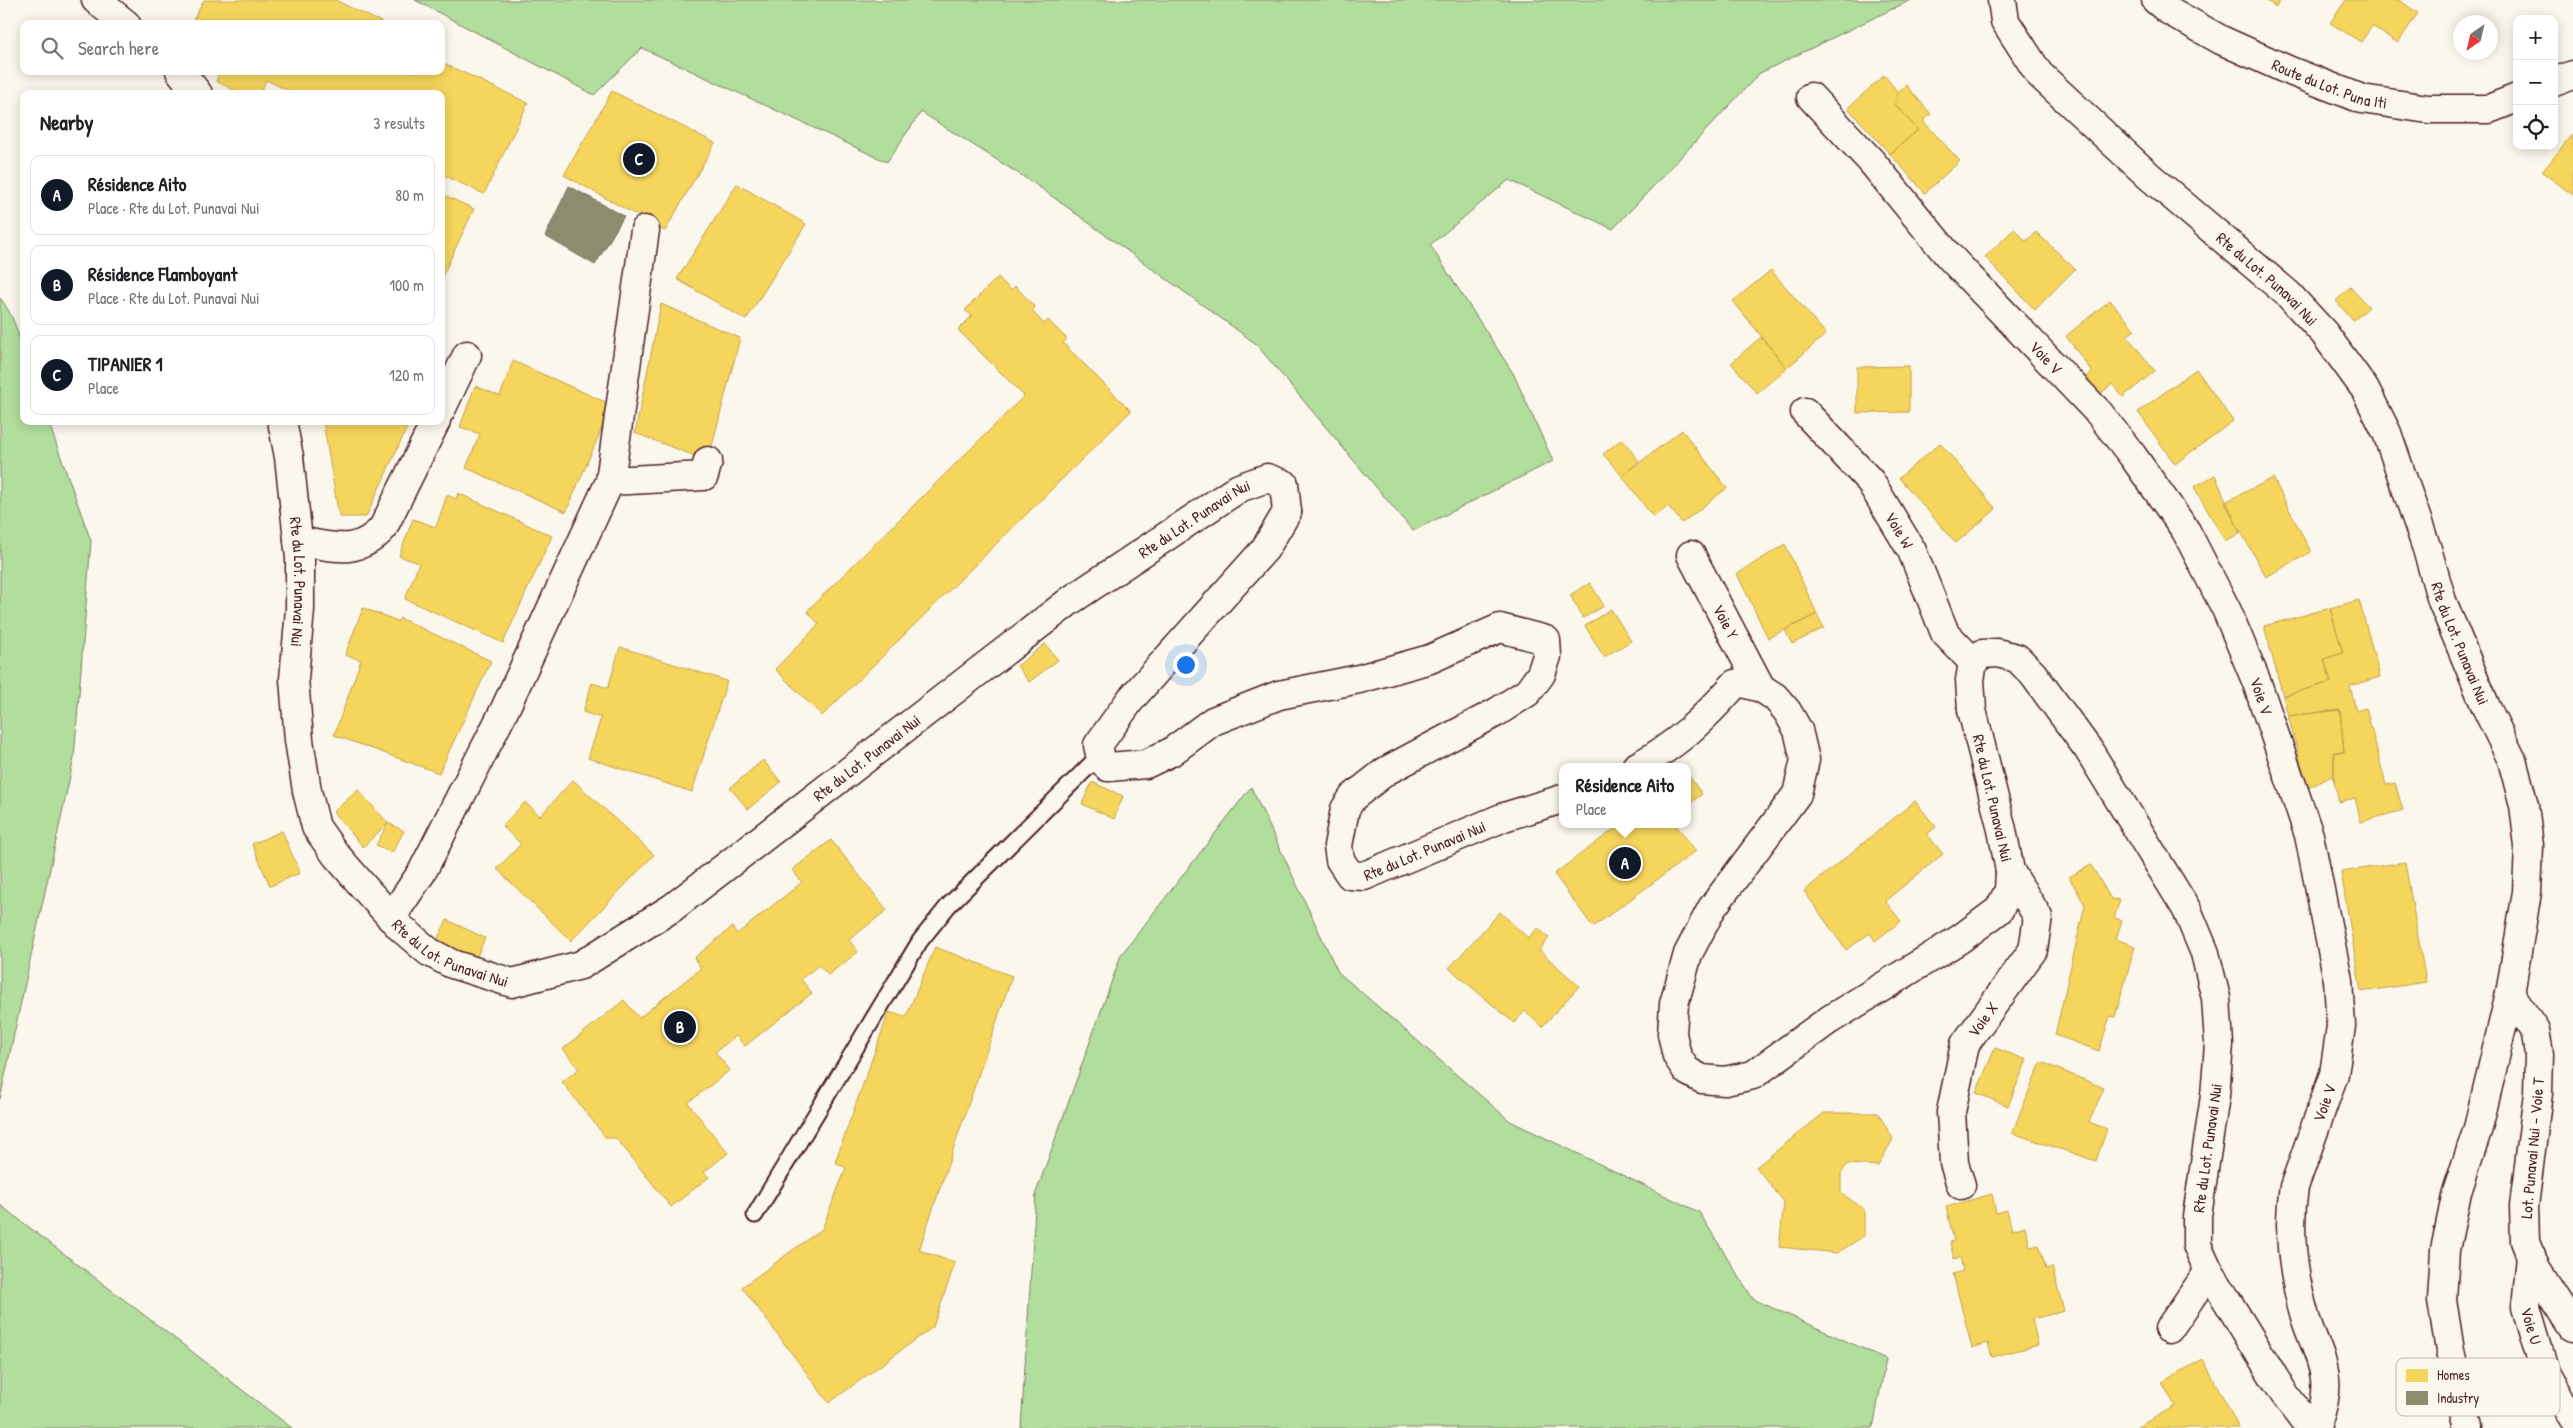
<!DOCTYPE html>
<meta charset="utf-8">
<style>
:root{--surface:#fff;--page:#f2f2f2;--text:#202124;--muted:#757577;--line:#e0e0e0;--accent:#111827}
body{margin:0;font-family:"Patrick Hand",sans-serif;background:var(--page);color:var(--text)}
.controls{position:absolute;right:15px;top:15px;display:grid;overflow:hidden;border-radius:10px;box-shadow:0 2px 12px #0003}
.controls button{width:45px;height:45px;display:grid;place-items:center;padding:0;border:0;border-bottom:1px solid var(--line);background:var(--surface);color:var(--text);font:25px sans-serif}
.compass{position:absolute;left:2453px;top:15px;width:45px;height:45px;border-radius:50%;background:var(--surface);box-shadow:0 2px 12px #0003;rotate:214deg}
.you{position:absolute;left:1185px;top:664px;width:18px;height:18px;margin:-12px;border:4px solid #fff;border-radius:50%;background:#1a73e8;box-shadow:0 0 0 8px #1a73e833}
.badge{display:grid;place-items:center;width:32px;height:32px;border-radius:50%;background:var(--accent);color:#fff;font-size:16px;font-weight:700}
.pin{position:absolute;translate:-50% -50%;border:2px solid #fff;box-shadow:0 1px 5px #0006}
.popup{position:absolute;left:1559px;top:763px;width:132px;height:65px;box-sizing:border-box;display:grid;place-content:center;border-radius:10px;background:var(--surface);filter:drop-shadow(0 1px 4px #0005);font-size:16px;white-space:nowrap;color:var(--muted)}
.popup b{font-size:19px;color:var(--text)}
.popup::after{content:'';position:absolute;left:50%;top:100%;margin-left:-10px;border:10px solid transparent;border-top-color:var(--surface)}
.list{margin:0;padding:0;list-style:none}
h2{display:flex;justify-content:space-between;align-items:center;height:65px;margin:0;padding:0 20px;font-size:21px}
h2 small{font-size:16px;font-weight:400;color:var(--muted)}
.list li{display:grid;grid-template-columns:32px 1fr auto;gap:15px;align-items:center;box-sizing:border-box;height:80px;margin:0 10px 10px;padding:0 10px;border:1px solid var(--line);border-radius:10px}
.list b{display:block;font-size:19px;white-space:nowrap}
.list p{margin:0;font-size:16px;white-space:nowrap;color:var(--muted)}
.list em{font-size:16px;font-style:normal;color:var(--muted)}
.icon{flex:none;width:28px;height:28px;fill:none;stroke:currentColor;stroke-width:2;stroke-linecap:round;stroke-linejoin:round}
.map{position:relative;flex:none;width:2573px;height:1428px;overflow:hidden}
.search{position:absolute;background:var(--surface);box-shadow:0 2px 12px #0003;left:20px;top:20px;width:425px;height:55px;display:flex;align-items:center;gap:12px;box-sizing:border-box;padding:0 18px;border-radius:10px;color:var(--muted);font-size:19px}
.panel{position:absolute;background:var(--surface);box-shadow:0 2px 12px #0003;left:20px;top:90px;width:425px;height:335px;border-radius:10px}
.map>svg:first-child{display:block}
.green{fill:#b1de9c;stroke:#7e7e64}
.homes{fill:#f6d55c;stroke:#c29e4d}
.industry{fill:#8c8c6e;stroke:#786b5a}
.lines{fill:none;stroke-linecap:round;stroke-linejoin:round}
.lane-casing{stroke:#4a1f2b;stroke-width:19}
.street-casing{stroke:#4a1f2b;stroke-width:31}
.secondary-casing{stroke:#4a1f2b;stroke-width:31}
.lane{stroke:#fbf7ec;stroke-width:15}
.street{stroke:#fbf7ec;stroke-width:28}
.secondary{stroke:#fbf7ec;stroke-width:28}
.labels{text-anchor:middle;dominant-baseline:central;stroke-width:5;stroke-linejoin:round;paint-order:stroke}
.street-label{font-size:16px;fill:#4a1f2b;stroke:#fbf7ec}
.key{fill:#fbf7ec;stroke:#c6b6b2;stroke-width:1}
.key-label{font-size:14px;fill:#4a1f2b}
</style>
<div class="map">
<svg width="2573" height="1428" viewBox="0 0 2573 1428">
<rect width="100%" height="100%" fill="#fbf7ec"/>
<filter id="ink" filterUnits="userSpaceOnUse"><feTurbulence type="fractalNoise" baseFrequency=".02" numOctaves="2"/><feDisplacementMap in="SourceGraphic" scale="10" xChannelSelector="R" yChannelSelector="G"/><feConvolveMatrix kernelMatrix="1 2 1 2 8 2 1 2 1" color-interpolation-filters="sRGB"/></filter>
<g filter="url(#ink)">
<!-- green -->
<path class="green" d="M415,0H1911L1760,73L1613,229L1509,180L1430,245L1513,373L1553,461L1413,531L1255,343L1035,184L921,112L887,162L642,48L594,95Z
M0,298C28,333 24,380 24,421H48L91,541L74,758L0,1099Z
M1251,787L1338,972L1510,1121L1699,1212L1753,1299L1886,1359L1873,1428H1021L1036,1193L1121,955Z
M0,1205L292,1428H0Z"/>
<!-- homes -->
<path class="homes" d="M204,0H335L385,24H191Z
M2265,0H2281L2276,7Z
M2346,0H2399L2418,13L2398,43L2372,26L2361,42L2330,23Z
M441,62L528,103L484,194L441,174V94H296L266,80L260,94H242L216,81L220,71H441Z
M1884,75L1898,92L1895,104L1918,130L1890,154L1848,108Z
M1906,85L1931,114L1923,121L1960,161L1925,193L1890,154L1918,130L1895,104L1898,92Z
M612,91L715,143L665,231L564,175Z
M2573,133V195L2542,172Z
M737,184L806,224L746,320L677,279Z
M446,196L474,209L441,279V206Z
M2014,229L2026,241L2036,232L2075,269L2035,310L1985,257Z
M1771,270L1826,334L1787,368L1733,301Z
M998,277L1011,290L1015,286L1035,307L1032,311L1044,324L1048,320L1067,339L1063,343L1131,411L822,716L775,669L819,624L807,611L1024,396L958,330L972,316L965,310Z
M2350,287L2369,307L2353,321L2336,301Z
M2110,300L2135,330L2127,336L2155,371L2123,397L2112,384L2099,395L2085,377L2092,372L2066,336Z
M661,304L740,338L708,461L635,433Z
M1761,337L1787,368L1757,393L1731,363Z
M513,361L612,405L566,512L466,468L480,434L460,427L475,386L500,396Z
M1909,366V412L1857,413V367Z
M2196,369L2233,421L2175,464L2138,412Z
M323,421H410L366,517H339Z
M1682,430L1727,488L1682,523L1668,506L1653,517L1622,476Z
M1622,439L1639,461L1622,476L1603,454Z
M1940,443L1996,509L1956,543L1899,478Z
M2215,475L2240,533L2225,541L2194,487Z
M2273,478L2311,552L2266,577L2240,530V533L2225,502Z
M458,493L552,536L503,643L405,599L419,563L399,556L413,519L436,527L447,495L456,499Z
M1785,544L1817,614L1768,638L1737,574Z
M1590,583L1604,606L1583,618L1570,595Z
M2359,600L2380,677L2350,686L2356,711L2366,708L2386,785L2395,783L2403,810L2361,822L2355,798L2339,802L2334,781V752H2344L2340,710L2288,716L2283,696L2331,682L2324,659L2343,653L2330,608Z
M363,608L398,621L400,618L491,661L439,773L334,735L361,660L345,655Z
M2330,608L2343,653L2324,659L2331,682L2283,696L2264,626Z
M1611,609L1631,641L1604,657L1585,626Z
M1817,614L1824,628L1792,644L1785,630Z
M1045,644L1058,660L1029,682L1017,666Z
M620,647L727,681L692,792L588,758L601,718L583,712L592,683L608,688Z
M2340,710L2344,752H2334V781L2332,776L2308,788L2288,716Z
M763,760L781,782L748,809L730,788Z
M1688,775L1702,794L1688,805Z
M573,780L654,855L571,941L497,869L521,844L502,826L525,802L540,816Z
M1092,782L1123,796L1114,819L1082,804Z
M358,790L388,823L363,847L333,812Z
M1915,801L1936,827L1927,834L1943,854L1885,901L1901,921L1875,941L1870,933L1846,950L1804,891Z
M388,823L404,831L392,853L376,845Z
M1621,824H1675L1696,851L1593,927L1554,874Z
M282,831L300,873L270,886L252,844Z
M831,840L887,910L849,940L858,952L828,975L819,965L801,979L812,993L745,1046L736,1036L715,1052L730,1070L688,1103L728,1153L704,1172L709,1177L671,1207L616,1138H606L562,1082L579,1069L563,1049L624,1000L639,1018L701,968L694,958L732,927L737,934L802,882L792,870Z
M2405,862L2426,982L2361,992L2341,872Z
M2091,865L2111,899L2120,900L2114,918L2122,920L2116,939L2135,946L2115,1017L2110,1016L2099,1051L2055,1035L2085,905L2069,877Z
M1500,912L1528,938L1538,928L1549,938L1539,950L1579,986L1542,1027L1525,1011L1514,1023L1449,968Z
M447,920L485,938L475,961L436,942Z
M935,947L1012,976L919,1250L955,1263L933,1327L829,1403L742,1287L822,1229L846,1168L835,1162L889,1012L906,1017Z
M1995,1048L2027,1060L2008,1106L1976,1093Z
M2041,1062L2104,1088L2089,1122L2107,1129L2096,1161L2012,1133Z
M1824,1113H1878L1893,1139L1878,1166L1848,1164L1841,1173V1193L1864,1209V1236L1837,1253L1779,1247L1784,1202L1756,1167Z
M1992,1194L1996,1213L2007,1210L2012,1230L2025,1226L2030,1247L2039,1245L2046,1269L2052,1267L2064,1311L2032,1319L2038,1345L1992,1357L1988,1343L1972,1348L1953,1274L1963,1271L1960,1257L1954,1259L1950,1242L1954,1241L1946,1207Z
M2203,1359L2239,1428H2136L2175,1406L2162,1382Z"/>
<!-- industry -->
<path class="industry" d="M569,186L624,216L595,265L545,236Z"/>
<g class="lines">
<!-- lane casing -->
<g class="lane-casing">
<path id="lane" d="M755,1215L920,941L948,906L1100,755"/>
</g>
<!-- street casing -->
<g class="street-casing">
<g id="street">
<path d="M96,0L126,24"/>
<path id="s1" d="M2156,0L2168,10L2221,40L2290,71L2362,99L2428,109H2489L2517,98"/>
<path d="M180,71L198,94"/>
<path d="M2554,82L2573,75"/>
<path id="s2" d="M1811,97L1871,161L1948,255L2099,413L2132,455L2186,531L2227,611L2257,683L2309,835L2338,980L2341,1026L2334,1074L2294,1187C2287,1231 2293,1275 2305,1317C2311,1337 2323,1358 2325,1379C2327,1396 2321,1412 2316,1428"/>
<path d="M441,410L467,355"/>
<path id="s3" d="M1805,412L1870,481L1912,551L1945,633L1973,662"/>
<path id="s4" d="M282,421L289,457L300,558V609L294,679L299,740L307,791L316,827L336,855L369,893L401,928L429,952L452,964L512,983L581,965L672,908L1071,600L1239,488L1267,478L1284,484L1287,512"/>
<path d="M610,481L704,476L708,461"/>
<path d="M298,541C332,546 357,557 383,528L436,421"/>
<path id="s5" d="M1691,555L1761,688"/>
<path d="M391,918L422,872L504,711L610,481L645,230"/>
<path d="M2510,994L2535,1030L2539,1054L2538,1093L2524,1206L2525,1241L2536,1269L2573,1327"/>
<path id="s6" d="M1961,1185L1954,1163L1951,1112L1965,1044L2033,950L2038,917L2010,871"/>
<path id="s7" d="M2531,1255L2526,1307L2544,1368L2573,1420"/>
<path d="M2169,1329L2209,1271"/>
</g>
</g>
<!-- secondary casing -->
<g class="secondary-casing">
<g id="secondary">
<path id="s8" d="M2002,0L2005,21L2039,74L2149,176L2288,294L2324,333L2365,389L2387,433L2427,549L2442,601L2486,707L2512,760L2524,805L2529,846L2527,892L2510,994L2478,1128L2457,1192L2445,1250L2442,1300L2450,1351L2468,1428"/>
<path id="s9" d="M1287,512L1265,549L1131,699L1098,745L1101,759L1108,767L1146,764L1171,752L1213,721L1279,695L1359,679L1430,659L1500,628L1546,640L1547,656L1541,674L1528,692L1497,712L1386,771L1353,797L1345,809L1338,846L1340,860L1350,875L1364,876L1504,817L1562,799"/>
<path d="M1636,767C1677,745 1704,719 1735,684L1743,683L1761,688L1775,697L1787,711L1798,730L1805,760L1797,794L1712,908L1688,954L1674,1004L1672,1034L1677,1056L1687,1071L1702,1079L1725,1081L1753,1075L1829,1020L1960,939L1999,910L2009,890L2010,871L2002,830L1972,710L1970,680L1973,662L1982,654L1997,653L2017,658L2033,674L2088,749L2187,910L2205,953L2216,998L2219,1044L2215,1096L2197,1216V1245L2209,1271L2283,1392L2310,1428"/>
</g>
</g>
<!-- lane -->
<use href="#lane" class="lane"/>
<!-- street -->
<use href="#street" class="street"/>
<!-- secondary -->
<use href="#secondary" class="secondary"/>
</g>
</g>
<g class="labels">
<!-- street labels -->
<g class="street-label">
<text stroke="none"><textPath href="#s1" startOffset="194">Route du Lot. Puna Iti</textPath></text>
<text stroke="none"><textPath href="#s8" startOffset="391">Rte du Lot. Punavai Nui</textPath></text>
<text stroke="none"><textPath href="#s2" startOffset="351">Voie V</textPath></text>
<text stroke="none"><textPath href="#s4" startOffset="1498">Rte du Lot. Punavai Nui</textPath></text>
<text stroke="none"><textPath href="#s3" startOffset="152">Voie W</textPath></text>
<text stroke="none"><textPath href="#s4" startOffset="162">Rte du Lot. Punavai Nui</textPath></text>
<text stroke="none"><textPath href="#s5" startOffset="75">Voie Y</textPath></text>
<text stroke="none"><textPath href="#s8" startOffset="811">Rte du Lot. Punavai Nui</textPath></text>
<text stroke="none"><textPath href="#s2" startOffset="756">Voie V</textPath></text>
<text stroke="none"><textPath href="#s4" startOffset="1092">Rte du Lot. Punavai Nui</textPath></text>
<text transform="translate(1993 798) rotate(77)">Rte du Lot. Punavai Nui</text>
<text stroke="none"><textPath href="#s9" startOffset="1220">Rte du Lot. Punavai Nui</textPath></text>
<text stroke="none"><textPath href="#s4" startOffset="598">Rte du Lot. Punavai Nui</textPath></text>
<text stroke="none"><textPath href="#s6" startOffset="174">Voie X</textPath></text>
<text transform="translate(2324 1103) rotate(-70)">Voie V</text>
<text transform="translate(2207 1148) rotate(-82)">Rte du Lot. Punavai Nui</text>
<text transform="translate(2532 1148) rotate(-85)">Lot. Punavai Nui - Voie T</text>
<text stroke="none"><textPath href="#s7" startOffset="72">Voie U</textPath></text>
</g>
</g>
<!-- legend -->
<rect x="2396" y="1358" width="164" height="58" rx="8" class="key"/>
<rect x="2406" y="1369" width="22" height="13" fill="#f6d55c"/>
<rect x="2406" y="1391" width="22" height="14" fill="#8c8c6e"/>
<g class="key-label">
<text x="2437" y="1380">Homes</text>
<text x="2437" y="1403">Industry</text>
</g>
</svg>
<div class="controls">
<button>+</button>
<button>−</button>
<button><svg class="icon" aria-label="locate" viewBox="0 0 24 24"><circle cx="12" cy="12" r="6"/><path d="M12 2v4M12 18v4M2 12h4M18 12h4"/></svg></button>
</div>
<svg class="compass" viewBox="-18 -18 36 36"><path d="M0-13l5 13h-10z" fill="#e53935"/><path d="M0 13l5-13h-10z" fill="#757577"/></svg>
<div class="you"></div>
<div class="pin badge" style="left:1625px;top:863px">A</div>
<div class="popup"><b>Résidence Aito</b>Place</div>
<div class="pin badge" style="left:680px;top:1027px">B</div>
<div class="pin badge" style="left:639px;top:159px">C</div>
<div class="search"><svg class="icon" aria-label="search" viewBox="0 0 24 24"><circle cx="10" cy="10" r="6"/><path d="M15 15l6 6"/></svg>Search here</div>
<section class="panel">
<h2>Nearby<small>3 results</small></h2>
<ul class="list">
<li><span class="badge">A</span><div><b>Résidence Aito</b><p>Place · Rte du Lot. Punavai Nui</p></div><em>80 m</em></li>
<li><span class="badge">B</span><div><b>Résidence Flamboyant</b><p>Place · Rte du Lot. Punavai Nui</p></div><em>100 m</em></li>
<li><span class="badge">C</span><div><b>TIPANIER 1</b><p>Place</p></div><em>120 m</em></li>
</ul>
</section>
</div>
